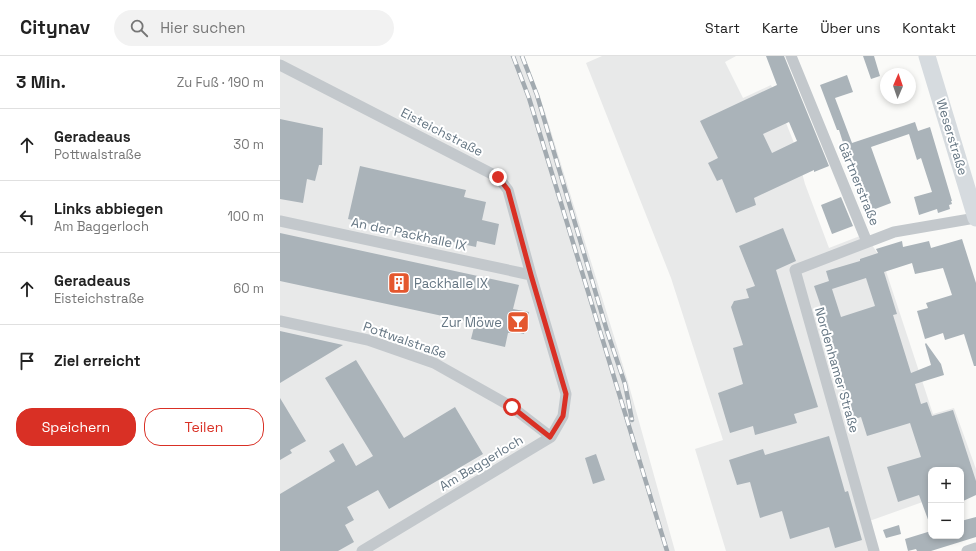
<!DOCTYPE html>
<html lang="de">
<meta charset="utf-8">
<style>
:root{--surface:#fff;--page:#f2f2f2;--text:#222;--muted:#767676;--line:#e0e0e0;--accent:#d93025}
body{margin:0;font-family:"Space Grotesk",sans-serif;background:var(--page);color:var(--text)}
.controls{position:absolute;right:12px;bottom:12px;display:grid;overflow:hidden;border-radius:8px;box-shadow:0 2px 6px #0003}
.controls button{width:36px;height:36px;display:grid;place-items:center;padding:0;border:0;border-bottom:1px solid var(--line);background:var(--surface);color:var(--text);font:20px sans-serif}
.compass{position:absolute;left:600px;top:12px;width:36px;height:36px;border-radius:50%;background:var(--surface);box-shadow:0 2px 6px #0003;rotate:2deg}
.stop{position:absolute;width:12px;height:12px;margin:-9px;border:3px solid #d93025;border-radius:50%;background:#fff}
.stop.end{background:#d93025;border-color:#fff;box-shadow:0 1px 4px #0008}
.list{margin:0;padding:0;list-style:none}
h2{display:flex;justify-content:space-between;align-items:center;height:52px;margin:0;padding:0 16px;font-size:17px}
h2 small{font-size:13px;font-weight:400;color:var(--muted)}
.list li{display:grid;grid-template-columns:26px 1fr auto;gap:12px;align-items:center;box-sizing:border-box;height:72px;padding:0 16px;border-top:1px solid var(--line)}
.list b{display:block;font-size:15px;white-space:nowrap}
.list p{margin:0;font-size:13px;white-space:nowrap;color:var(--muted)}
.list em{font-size:13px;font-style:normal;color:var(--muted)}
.actions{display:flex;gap:8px;padding:12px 16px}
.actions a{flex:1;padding:9px 0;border:1px solid var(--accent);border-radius:16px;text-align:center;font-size:14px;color:var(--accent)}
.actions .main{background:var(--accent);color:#fff}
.icon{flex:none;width:22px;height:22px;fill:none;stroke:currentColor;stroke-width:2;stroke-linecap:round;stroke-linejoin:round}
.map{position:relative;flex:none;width:696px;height:495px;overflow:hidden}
header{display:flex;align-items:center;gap:24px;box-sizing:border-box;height:56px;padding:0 20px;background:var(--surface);border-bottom:1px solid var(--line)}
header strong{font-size:19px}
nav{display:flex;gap:22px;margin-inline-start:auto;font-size:14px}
.search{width:280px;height:36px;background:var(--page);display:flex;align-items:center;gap:10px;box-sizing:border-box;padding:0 14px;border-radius:22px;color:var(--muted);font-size:15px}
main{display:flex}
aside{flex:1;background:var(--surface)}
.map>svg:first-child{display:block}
.built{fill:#e8e9e9}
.building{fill:#aab3b9;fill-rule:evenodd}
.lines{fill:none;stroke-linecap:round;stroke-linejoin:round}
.minor{stroke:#c3c8cc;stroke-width:11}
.primary{stroke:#d6dbdf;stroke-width:17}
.rail-casing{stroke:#a2aab0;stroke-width:4.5}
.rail{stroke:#fff;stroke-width:3;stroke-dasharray:9;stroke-linecap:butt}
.route{stroke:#d93025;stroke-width:5}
.labels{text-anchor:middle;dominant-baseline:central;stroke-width:4;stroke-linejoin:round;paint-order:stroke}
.street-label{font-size:13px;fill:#657683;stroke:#fff}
.poi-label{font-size:13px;fill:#657683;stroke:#fff;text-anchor:start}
</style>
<header>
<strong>Citynav</strong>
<div class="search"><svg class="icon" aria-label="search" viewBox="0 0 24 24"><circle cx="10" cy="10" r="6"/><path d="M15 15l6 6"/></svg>Hier suchen</div>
<nav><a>Start</a><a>Karte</a><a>Über uns</a><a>Kontakt</a></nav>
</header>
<main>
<aside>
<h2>3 Min.<small>Zu Fuß · 190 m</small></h2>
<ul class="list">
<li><svg class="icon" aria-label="ahead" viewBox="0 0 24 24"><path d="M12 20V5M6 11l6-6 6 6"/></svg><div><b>Geradeaus</b><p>Pottwalstraße</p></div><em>30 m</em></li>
<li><svg class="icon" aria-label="left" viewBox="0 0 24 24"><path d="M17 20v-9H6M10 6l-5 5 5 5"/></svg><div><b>Links abbiegen</b><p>Am Baggerloch</p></div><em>100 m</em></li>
<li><svg class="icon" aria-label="ahead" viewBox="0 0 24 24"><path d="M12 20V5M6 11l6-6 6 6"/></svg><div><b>Geradeaus</b><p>Eisteichstraße</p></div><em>60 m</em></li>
<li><svg class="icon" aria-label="arrive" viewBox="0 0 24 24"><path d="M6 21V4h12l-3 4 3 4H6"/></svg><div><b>Ziel erreicht</b></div></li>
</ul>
<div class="actions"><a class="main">Speichern</a><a>Teilen</a></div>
</aside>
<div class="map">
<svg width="696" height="495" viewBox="0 0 696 495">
<rect width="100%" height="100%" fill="#fafaf8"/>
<!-- built -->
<path class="built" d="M0,0H244L265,56L348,326L395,495H0Z
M322,0H456L445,6L463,42L491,29L514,87L525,128L549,192L585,178L603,206L653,358L674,352L696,413V427L681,414H651V443L581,468L590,495H446L415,393L443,384L391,222L306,7Z"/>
<!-- building -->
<path class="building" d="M486,0H504L549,110L534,116V114L474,142L476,149L456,157L442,123L437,125L428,107L438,102L420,65L497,29ZM509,66L517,85L492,97L483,78Z
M583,0H594L600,20L591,23Z
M567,19L573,36L555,42L572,87L635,66L638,75L650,71L672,145H671L672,148L669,149L670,153L658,157L657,153L639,159L634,141L652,136L641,102L637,104L629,78L591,91L611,147L590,155L570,97L567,99L559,74H557L540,29Z
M0,63L43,72L42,109H39L35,125L27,123L23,147L0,143Z
M80,110L186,134L184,141L206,146L202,164L219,168L215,189L197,185L196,191L68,163Z
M561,141L573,170L552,178L541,149Z
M503,172L516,205L496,214L538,351L514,358L517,367L475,379L473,370L450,377L438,337L463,328L453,292L463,289L451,251L454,245L469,242L466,233L475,230L459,190Z
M0,177L239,229L233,253L249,256L244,278L236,276L228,277L225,291L191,283L195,267L0,225Z
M682,183L696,227V310H694L684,278L665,284L663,277L645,283L637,255L648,252L646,247L672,239L663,212L635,218L632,207L604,216L617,258L613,259L631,317L651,309L645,288L646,287L661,308L664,319L635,328L641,348L647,346L652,360L673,354L696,425V439L681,446V414H651V468L650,469L639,439L618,446L607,411L641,401L630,367L587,380L581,361L572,364L541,267L546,265L534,230L549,225L546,215L580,205V203L598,197L596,193L622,185L623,191L649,185L651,192ZM586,222L595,250L561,261L552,233Z
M0,275L63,289L0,327Z
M76,304L124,382L175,351L203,398L109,453L98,434L67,451L74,464L65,469L74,486L58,495H0V438L55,405L49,395L63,387L76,410L93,400L45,322Z
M0,342L26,385L10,394L12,397L0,404Z
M549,380L565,436L568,435L582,484L555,492L549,471L510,483L502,455L480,462L470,426L457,429L449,404L483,393L485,399Z
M316,398L325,424L313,428L305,402Z
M696,461V481L651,495H637L636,493L628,495L625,483L651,475V480H681V465Z
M619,469L621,478L606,482L603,474Z"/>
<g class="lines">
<!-- minor -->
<path class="minor" d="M511,0L587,186
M0,9L218,121L228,134L251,219L286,338L283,360L271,381L82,495
M0,165L251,219
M0,265L88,284L154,307L232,351L271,381
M594,495L515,214L614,176L696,162
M687,495L696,492"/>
<!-- primary -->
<path class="primary" d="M647,0L696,162"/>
<!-- rail casing -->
<g class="rail-casing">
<path id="rail" d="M233,0L249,42L387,495
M242,0L257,39L327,275L345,328L352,364"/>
</g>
<!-- rail -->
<use href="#rail" class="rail"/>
</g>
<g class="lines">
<!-- route -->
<path class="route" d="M218,121L228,134L251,219L286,338L283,360L270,381L232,351"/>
</g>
<!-- icons -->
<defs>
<g id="building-square" transform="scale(1.15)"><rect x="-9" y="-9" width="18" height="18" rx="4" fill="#e4572e" stroke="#fff"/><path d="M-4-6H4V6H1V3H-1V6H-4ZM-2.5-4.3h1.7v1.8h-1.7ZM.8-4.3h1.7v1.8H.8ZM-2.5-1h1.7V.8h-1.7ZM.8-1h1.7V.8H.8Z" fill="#fff"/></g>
<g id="bar-square" transform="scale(1.15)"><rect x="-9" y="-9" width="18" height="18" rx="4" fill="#e4572e" stroke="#fff"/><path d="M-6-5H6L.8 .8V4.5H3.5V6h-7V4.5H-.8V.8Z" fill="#fff"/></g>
</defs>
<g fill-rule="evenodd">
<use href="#building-square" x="119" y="227"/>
<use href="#bar-square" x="238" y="266"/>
</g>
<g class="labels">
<!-- street labels -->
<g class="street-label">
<text transform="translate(162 76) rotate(27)">Eisteichstraße</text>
<text transform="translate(672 81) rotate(73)">Weserstraße</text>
<text transform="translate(579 128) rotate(68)">Gärtnerstraße</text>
<text transform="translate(129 178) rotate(12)">An der Packhalle IX</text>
<text transform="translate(125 284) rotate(19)">Pottwalstraße</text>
<text transform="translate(557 314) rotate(74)">Nordenhamer Straße</text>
<text transform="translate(201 407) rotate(-31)">Am Baggerloch</text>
</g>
<!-- poi labels -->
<g class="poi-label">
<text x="134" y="227">Packhalle IX</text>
<text x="222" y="266" text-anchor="end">Zur Möwe</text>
</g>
</g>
</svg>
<div class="controls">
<button>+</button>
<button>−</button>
</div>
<svg class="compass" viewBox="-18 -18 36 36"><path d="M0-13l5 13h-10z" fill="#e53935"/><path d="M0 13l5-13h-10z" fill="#767676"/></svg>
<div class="stop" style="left:232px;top:351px"></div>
<div class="stop end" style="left:218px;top:121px"></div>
</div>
</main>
